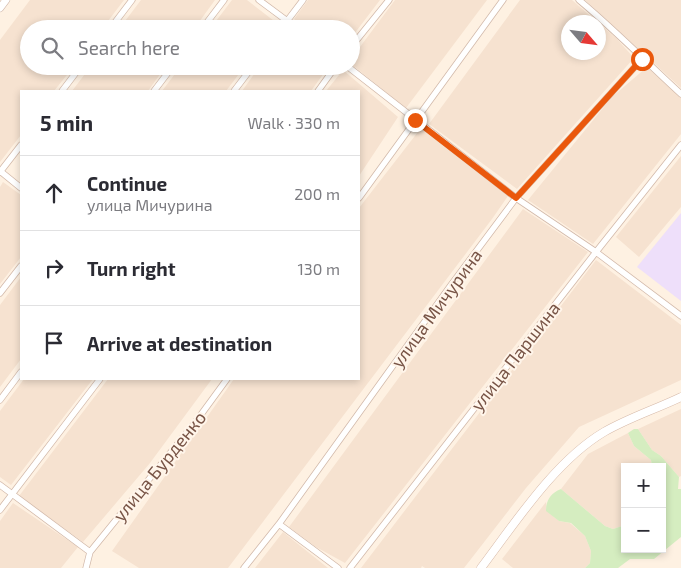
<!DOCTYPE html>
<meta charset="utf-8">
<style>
:root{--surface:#fff;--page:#f2f2f3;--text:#2b2b33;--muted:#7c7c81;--line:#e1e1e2}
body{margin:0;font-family:"Exo 2",sans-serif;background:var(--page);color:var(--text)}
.controls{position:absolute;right:15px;bottom:15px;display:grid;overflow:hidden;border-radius:0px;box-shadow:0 2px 8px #0003}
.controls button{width:45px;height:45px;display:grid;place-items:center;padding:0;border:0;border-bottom:1px solid var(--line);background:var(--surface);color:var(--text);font:25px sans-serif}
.compass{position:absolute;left:561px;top:15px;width:45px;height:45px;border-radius:50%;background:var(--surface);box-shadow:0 2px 8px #0003;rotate:118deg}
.stop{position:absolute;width:15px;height:15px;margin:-11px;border:4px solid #ea580c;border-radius:50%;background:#fff}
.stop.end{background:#ea580c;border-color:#fff;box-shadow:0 1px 5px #0008}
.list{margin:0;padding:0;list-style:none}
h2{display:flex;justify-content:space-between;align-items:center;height:65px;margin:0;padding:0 20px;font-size:21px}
h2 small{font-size:16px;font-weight:400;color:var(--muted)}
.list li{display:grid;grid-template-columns:32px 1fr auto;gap:15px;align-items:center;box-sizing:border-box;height:75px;padding:0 20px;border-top:1px solid var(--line)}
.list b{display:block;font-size:19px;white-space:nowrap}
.list p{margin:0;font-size:16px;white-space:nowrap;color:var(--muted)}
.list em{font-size:16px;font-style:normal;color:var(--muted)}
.icon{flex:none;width:28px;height:28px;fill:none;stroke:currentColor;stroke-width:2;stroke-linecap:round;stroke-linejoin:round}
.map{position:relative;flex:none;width:681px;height:568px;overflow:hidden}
.search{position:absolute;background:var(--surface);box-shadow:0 2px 8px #0003;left:20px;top:20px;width:340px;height:55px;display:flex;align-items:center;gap:12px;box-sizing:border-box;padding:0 18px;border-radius:28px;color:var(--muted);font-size:19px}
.panel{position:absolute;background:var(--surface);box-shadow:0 2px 8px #0003;left:20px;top:90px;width:340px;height:290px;border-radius:0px}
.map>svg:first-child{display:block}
.residential{fill:#f6e2d0;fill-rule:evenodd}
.education{fill:#eedffa}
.green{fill:#d5edc0}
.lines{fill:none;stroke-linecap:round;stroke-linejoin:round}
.minor-casing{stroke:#d2b9aa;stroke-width:7}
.tertiary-casing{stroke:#d2b9aa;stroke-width:8}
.secondary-casing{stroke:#d6b9a8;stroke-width:9}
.minor{stroke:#fff;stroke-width:5.5}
.tertiary{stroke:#fff;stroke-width:7}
.secondary{stroke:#fff;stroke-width:8}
.route{stroke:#ea580c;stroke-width:6}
.labels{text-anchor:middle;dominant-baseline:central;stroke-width:4;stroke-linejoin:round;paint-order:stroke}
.street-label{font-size:18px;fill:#785446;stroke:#fff5ea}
</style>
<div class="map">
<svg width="681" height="568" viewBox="0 0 681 568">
<rect width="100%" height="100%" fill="#fef1e2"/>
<!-- residential -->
<path class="residential" d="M30,0H124L102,29H29V66H74L54,91H21V135L0,162V40Z
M141,0H215L194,29H119Z
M232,0H247L278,24L274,29H210Z
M308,0H380L351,38V29H306L294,19Z
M395,0H487L406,108L351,64V59Z
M520,0H572L616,38L634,58L517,189L429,124ZM568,22H598V52H568Z
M585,0H681V88Z
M91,66H166L148,91H72Z
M181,66H245L226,91H162Z
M260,66H329L311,91H242Z
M647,67L681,98V134L593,244L528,200L612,97Z
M343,70L398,117L359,176V91H326Z
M421,128L508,196L492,219L228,568H139L112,551L234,379H359V208Z
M681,156V207L639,257L616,237Z
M3,182L21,195V257L0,284V187Z
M523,209L588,252L345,563L316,547L289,527Z
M596,260L681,325V380L579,427L526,488L464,568H425L422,566L421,568H361Z
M21,277V359L0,387V305Z
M24,379H93L11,485L0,477V411Z
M108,379H212L150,463L83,542L19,496Z
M681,409V476L679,477L661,456L652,450L638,429Z
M628,433L634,446L651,460L652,467H625V525L613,529L605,526L561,489L588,454Z
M546,502L547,511L559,521L570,523L585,536L591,551L590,563L585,568H513L502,559Z
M13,503L78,547L61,568H0V521Z
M283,532L328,568H255Z"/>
<!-- education -->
<path class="education" d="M681,213V301L637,267Z"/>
<!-- green -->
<path class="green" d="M634,429H638L652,450L661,456L679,477L678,489H681V537L654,559H630L618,568H585L590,563L591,551L585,536L571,523L559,521L546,511C546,500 551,493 561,489L605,526L613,529L625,525V549H662V467H652L651,460L634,446L628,433Z"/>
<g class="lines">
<!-- minor casing -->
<g class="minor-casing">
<path id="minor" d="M259,0L298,29
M579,0C615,30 647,63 681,94
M110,29L132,0
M202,29L224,0
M281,29L303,0
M351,47L389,0
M347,66L516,198L596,252L681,316
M62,91L81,66
M154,91L173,66
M234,91L253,66
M318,91L336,66
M0,171L21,188
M0,172L21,145
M359,198L503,0
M0,293L21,266
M0,400L21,372
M0,485L90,552L86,568
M0,510L100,379
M279,524L338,568
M90,552L197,420L227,379
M244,568L279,524L451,285L516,198L642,59
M350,568L596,252L681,145"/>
</g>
<!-- tertiary casing -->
<g class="tertiary-casing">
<path id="tertiary" d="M0,8L6,0"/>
</g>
<!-- secondary casing -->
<g class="secondary-casing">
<path id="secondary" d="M481,568C515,523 555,461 604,432C628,418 656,409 681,397"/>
</g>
<!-- minor -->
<use href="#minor" class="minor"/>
<!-- tertiary -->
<use href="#tertiary" class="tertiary"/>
<!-- secondary -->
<use href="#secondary" class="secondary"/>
</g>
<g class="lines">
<!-- route -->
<path class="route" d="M415,120L516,198L642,59"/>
</g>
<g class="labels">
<!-- street labels -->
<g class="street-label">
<text transform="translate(436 308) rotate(-54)">улица Мичурина</text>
<text transform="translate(515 356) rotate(-52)">улица Паршина</text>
<text transform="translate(159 466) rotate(-51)">улица Бурденко</text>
</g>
</g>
</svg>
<div class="controls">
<button>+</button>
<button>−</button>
</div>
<svg class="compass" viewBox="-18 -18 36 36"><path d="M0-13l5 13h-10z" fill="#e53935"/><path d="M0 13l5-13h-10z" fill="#7c7c81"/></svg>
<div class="stop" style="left:642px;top:59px"></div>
<div class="stop end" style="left:415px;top:120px"></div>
<div class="search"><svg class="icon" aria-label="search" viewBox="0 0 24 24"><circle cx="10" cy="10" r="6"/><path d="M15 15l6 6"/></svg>Search here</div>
<section class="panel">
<h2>5 min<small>Walk · 330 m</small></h2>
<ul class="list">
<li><svg class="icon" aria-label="ahead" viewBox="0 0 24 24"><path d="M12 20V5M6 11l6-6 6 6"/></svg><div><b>Continue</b><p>улица Мичурина</p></div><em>200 m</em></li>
<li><svg class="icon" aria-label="right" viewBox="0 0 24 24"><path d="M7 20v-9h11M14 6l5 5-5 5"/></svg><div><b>Turn right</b></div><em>130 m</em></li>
<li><svg class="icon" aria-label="arrive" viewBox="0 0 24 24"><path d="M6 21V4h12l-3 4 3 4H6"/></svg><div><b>Arrive at destination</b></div></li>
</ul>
</section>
</div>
